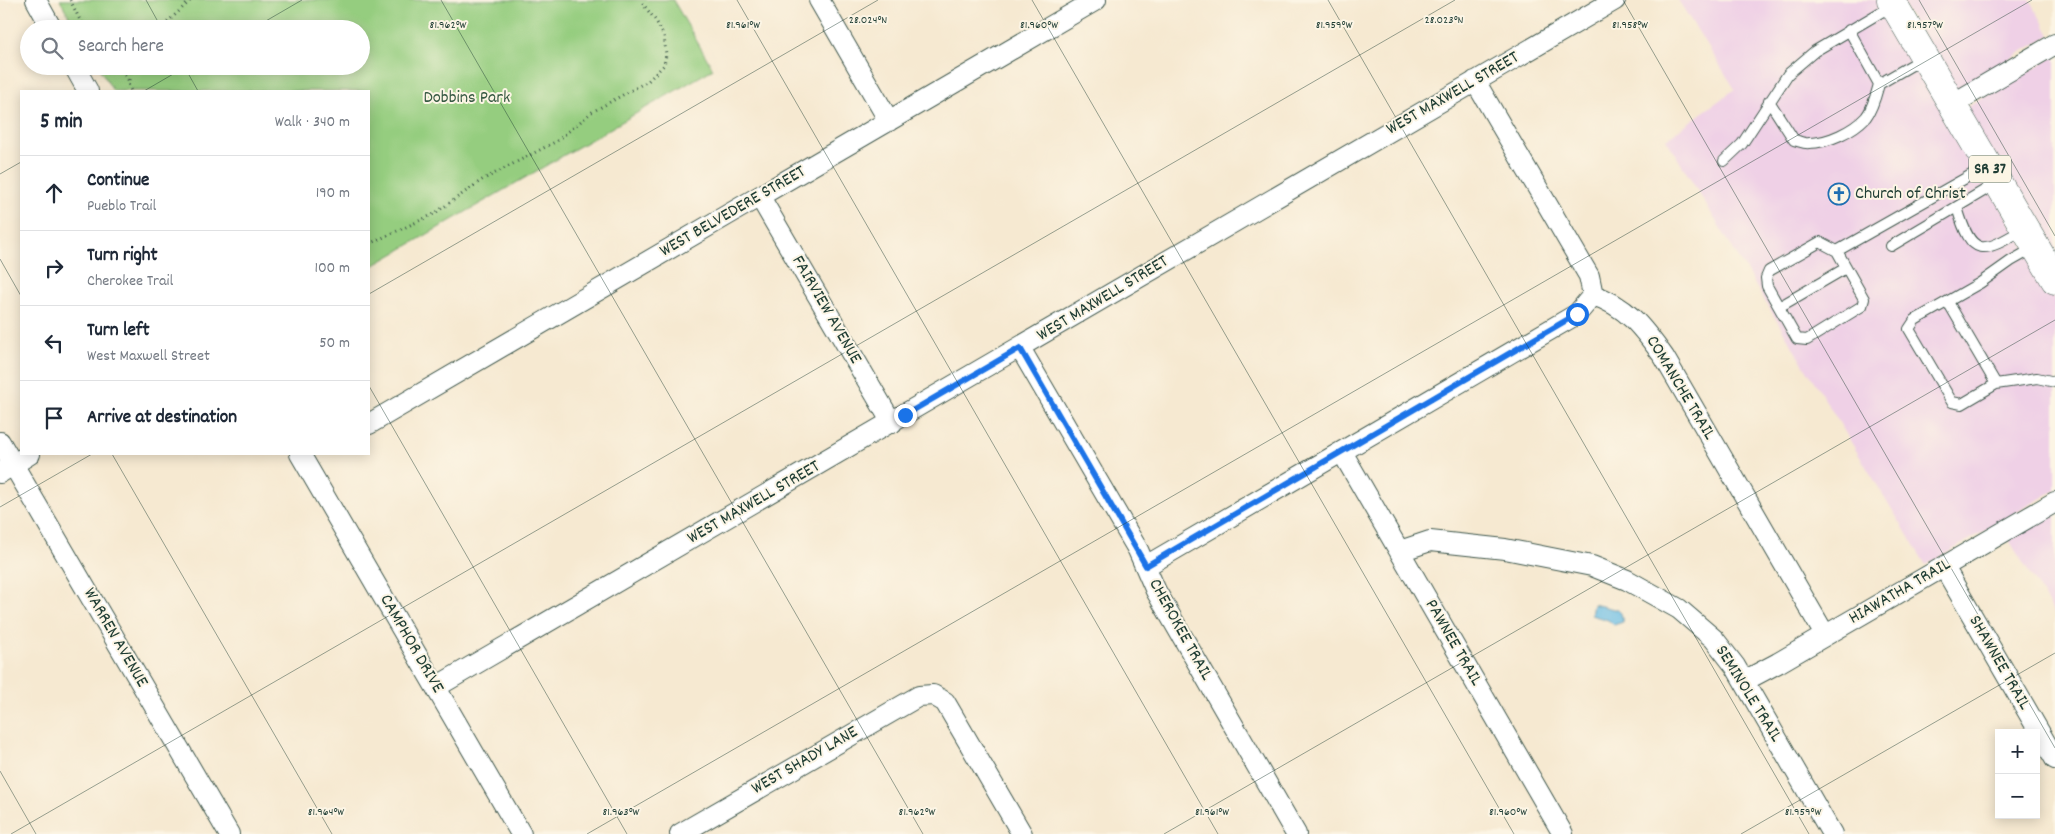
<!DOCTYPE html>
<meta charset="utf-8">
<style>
:root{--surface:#fff;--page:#f6f6f7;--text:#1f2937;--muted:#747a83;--line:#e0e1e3}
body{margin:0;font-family:Dekko,sans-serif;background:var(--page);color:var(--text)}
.controls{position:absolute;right:15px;bottom:15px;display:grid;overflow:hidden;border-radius:0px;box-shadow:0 2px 12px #0003}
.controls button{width:45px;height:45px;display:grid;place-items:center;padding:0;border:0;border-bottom:1px solid var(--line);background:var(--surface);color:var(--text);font:25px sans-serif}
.stop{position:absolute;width:15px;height:15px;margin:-11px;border:4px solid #1a73e8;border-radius:50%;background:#fff}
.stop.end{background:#1a73e8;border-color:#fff;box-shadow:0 1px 5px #0008}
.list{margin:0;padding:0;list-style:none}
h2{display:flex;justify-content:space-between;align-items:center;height:65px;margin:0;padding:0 20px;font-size:21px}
h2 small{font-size:16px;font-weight:400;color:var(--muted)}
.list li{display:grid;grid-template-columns:32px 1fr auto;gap:15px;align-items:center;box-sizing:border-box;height:75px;padding:0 20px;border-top:1px solid var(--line)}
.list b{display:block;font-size:19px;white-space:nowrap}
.list p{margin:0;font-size:16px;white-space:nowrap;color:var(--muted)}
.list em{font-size:16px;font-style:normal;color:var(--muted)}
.icon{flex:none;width:28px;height:28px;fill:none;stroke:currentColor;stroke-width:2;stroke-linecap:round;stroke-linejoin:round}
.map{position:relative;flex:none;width:2055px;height:834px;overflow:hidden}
.search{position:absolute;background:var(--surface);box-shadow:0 2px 12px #0003;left:20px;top:20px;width:350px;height:55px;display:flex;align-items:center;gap:12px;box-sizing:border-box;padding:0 18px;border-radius:28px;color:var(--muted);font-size:19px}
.panel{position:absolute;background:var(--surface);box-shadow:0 2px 12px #0003;left:20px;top:90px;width:350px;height:365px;border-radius:0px}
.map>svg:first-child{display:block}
.built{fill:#efd0e6}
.green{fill:#95cd7f;stroke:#5a855a}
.water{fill:#68bce4;stroke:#447c8c}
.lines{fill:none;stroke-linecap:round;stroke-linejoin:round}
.lane-casing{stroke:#3f574c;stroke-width:12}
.street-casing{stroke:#3f574c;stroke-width:22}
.primary-casing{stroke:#3f574c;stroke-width:29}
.path{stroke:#3f574c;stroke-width:3;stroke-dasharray:1 4;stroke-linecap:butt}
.lane{stroke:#fff;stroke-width:10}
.street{stroke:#fff;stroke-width:20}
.primary{stroke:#fff;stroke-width:28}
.route{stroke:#1a73e8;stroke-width:6}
.ticks{fill:none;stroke:#1f3d34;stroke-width:1;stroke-opacity:0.45}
.labels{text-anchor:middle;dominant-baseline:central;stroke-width:4;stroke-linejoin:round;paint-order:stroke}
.shield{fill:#fcf5e5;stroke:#617469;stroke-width:1}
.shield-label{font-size:16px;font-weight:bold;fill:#1f3d34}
.street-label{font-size:18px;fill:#1f3d34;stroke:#fcf5e5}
.park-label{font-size:18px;fill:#375a43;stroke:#fcf5e5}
.poi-label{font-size:18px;fill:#1f3d34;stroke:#fcf5e5;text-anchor:start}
.ticks-label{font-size:12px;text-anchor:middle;fill:#1f3d34;stroke:#fcf5e5;stroke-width:4;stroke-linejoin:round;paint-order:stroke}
</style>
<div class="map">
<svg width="2055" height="834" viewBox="0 0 2055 834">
<rect width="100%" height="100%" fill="#fcf5e5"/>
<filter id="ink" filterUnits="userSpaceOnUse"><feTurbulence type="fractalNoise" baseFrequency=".02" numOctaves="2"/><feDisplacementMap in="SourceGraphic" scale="10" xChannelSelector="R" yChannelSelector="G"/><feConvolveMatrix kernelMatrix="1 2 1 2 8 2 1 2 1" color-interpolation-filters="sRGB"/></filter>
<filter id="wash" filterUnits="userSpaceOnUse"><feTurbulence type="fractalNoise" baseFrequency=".0096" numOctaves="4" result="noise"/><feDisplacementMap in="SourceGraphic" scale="20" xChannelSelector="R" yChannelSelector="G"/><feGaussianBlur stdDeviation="1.12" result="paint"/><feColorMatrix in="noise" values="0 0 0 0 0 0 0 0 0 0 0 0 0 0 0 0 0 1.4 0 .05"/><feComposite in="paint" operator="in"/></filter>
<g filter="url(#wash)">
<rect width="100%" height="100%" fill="#f6e9d1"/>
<!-- built -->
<path class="built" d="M1678,0H1880L2055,299V490L1926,565L1666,139L1735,89Z
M1901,0H2030L2050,35L1954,92Z
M2055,56V263L1964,109Z
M2055,513V615L2009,540Z"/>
<!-- green -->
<path class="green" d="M60,0H673L713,69L369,268V91H113L98,66H361V29H76Z"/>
<!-- water -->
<path class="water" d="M1593,604L1618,610L1621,613L1623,622L1614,625L1608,620L1591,615Z"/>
</g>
<g filter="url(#ink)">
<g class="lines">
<!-- lane casing -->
<g class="lane-casing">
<path id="lane" d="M1849,30L1879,84
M1769,101L1794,140C1799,141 1805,144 1809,143C1828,143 1853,131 1866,117C1873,108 1876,95 1879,84L1924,58
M1724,161L1742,144L1788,74L1815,51L1893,5
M1957,207C1972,260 1983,253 2024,229
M1820,242L1837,251L1864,299L1862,306L1807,340L1797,339L1767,286L1766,278L1769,271Z
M1891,246L1997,183
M2034,248L2011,261L1980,283L1915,320L1909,329L1952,402L1962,404L1996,384L2037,378L2055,382
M1837,251L1987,166
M1948,302L1996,384
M1779,307L1846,268"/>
</g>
<!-- street casing -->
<g class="street-casing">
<path id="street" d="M36,0L52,29
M819,0L889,121
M74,66L88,91
M1475,81L1589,276L1593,295
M1951,105L2055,44
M760,197L892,423
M1593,295C1627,306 1643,328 1664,357L1825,635
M1020,348L1138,550L1156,591L1296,834
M369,424L1096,0
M0,442L229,834
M1342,452L1563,834
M300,454L521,834
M0,473L30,454
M1400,551L1430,541L1505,549L1592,566L1627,580L1679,609L1714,639L1735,666L1832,834
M1146,566L1577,314L1593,295
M1944,567L2055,759
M1744,681L1778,663L2055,502
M436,687L1615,0
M680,834L919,696L933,695L945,702L1022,834"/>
</g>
<!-- primary casing -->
<g class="primary-casing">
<path id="primary" d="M1891,0L2055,280"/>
</g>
<!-- path -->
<path class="path" d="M70,0L80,20L87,29
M160,29L191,0
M121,66L131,91
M129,80L131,66
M369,244L434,214L482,180L557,141L592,112L648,81L664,65L666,55L664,36L656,21L640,0"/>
<!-- lane -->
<use href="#lane" class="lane"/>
<!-- street -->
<use href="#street" class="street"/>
<!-- primary -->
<use href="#primary" class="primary"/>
</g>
</g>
<g class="lines" filter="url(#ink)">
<!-- route -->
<path class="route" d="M905,415L1020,348L1146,566L1577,314"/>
</g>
<!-- ticks -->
<path class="ticks" d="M146,0L162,29M441,0L923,834M737,0L1218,834M1032,0L1514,834M1328,0L1809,834M1623,0L2055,748M1919,0L2055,236M252,29L302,0M184,66L198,91M144,91L187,66M0,174L21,162M0,259L21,296M369,294L878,0M369,386L627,834M112,454L332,834M0,507L92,454M0,771L36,834M11,834L1455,0M587,834L2032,0M1164,834L2055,320M1741,834L2055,653"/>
<!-- icons -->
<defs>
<g id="church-ring" transform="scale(1.125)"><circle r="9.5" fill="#fcf5e5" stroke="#1f6fb2" stroke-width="1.5"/><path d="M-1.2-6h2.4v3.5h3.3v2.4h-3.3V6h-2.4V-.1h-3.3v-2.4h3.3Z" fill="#1f6fb2"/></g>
</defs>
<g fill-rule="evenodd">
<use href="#church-ring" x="1839" y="194"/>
</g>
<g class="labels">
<!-- shield labels -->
<rect class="shield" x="1969" y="155.5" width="42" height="27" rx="4"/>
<g class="shield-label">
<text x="1990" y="169">SR 37</text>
</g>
<!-- street labels -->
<g class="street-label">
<text transform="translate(1453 94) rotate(-30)">WEST MAXWELL STREET</text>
<text transform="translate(733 212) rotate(-30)">WEST BELVEDERE STREET</text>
<text transform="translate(1103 299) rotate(-31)">WEST MAXWELL STREET</text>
<text transform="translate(826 310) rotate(60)">FAIRVIEW AVENUE</text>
<text transform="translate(1680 388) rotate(59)">COMANCHE TRAIL</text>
<text transform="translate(754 503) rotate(-30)">WEST MAXWELL STREET</text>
<text transform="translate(1900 592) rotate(-30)">HIAWATHA TRAIL</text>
<text transform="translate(1180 630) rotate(61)">CHEROKEE TRAIL</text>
<text transform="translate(115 638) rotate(60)">WARREN AVENUE</text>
<text transform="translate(1453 643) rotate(60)">PAWNEE TRAIL</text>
<text transform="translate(411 644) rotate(60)">CAMPHOR DRIVE</text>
<text transform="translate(1999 663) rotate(60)">SHAWNEE TRAIL</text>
<text transform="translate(1748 694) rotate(58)">SEMINOLE TRAIL</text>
<text transform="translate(805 761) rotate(-30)">WEST SHADY LANE</text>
</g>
<!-- park labels -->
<g class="park-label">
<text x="467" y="98">Dobbins Park</text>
</g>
<!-- poi labels -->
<g class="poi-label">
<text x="1855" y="194">Church of Christ</text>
</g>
</g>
<g class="ticks-label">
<text x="868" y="23">28.024°N</text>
<text x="1444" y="23">28.023°N</text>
<text x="448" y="28">81.962°W</text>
<text x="1039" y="28">81.960°W</text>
<text x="1925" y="28">81.957°W</text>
<text x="743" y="28">81.961°W</text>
<text x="1334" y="28">81.959°W</text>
<text x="1630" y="28">81.958°W</text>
<text x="326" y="815">81.964°W</text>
<text x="621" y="815">81.963°W</text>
<text x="917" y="815">81.962°W</text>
<text x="1212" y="815">81.961°W</text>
<text x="1508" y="815">81.960°W</text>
<text x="1803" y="815">81.959°W</text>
</g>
</svg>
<div class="controls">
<button>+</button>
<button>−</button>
</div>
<div class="stop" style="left:1577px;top:314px"></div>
<div class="stop end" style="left:905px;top:415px"></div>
<div class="search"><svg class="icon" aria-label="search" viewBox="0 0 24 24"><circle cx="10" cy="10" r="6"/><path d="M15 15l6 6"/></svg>Search here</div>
<section class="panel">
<h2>5 min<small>Walk · 340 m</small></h2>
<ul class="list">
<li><svg class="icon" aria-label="ahead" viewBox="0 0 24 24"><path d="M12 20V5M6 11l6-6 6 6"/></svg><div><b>Continue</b><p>Pueblo Trail</p></div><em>190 m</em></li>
<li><svg class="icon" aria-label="right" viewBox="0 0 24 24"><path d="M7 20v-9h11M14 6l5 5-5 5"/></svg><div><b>Turn right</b><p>Cherokee Trail</p></div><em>100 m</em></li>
<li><svg class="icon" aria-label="left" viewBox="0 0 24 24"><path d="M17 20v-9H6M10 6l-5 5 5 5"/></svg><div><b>Turn left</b><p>West Maxwell Street</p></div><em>50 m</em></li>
<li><svg class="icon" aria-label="arrive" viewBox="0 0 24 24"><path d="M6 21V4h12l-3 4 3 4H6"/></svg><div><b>Arrive at destination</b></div></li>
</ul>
</section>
</div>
